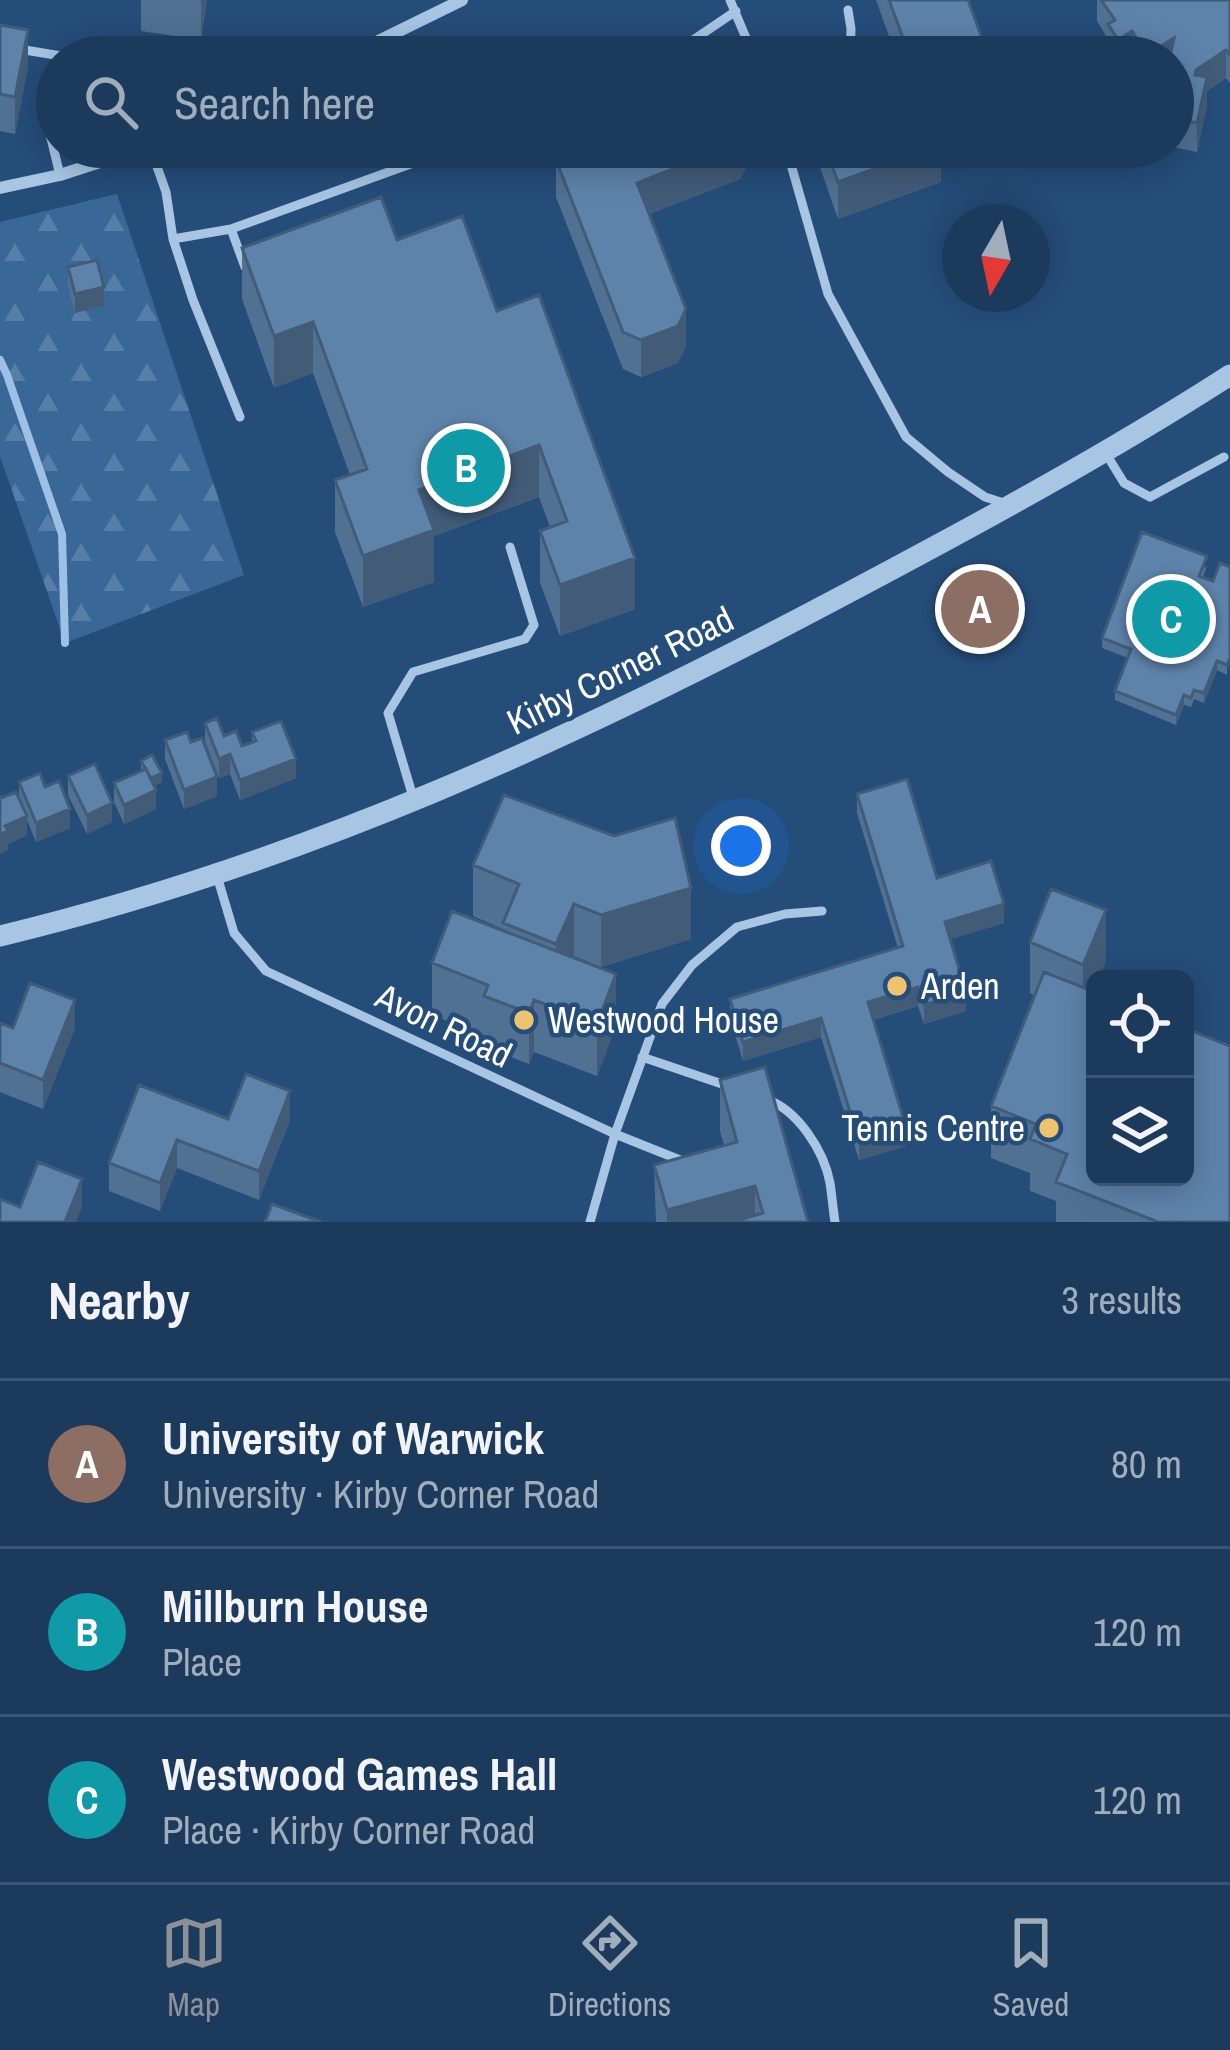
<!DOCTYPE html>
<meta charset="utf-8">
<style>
:root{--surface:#1c3a5c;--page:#254162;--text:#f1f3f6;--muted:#a0adbb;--line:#3a5472;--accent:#8c9099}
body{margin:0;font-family:"Archivo Narrow",sans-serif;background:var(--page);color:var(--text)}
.controls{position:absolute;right:36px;bottom:36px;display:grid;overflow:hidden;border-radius:18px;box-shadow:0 6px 30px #0003}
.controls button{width:108px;height:108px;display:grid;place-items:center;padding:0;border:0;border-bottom:3px solid var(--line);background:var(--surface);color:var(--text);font:60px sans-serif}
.compass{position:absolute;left:942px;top:204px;width:108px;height:108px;border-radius:50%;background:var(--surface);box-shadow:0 6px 30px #0003;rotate:189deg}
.you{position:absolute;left:741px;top:846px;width:42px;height:42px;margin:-30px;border:9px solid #fff;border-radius:50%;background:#1a73e8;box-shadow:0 0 0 18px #1a73e833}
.badge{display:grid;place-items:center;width:78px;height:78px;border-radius:50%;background:var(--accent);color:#fff;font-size:39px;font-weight:700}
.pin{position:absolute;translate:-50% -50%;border:6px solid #fff;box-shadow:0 3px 12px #0006}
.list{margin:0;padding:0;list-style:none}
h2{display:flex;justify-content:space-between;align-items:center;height:156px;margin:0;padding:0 48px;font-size:51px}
h2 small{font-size:39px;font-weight:400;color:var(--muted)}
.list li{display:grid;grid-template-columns:78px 1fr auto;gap:36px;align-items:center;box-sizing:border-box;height:168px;padding:0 48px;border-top:3px solid var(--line)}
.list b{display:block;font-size:45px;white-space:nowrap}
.list p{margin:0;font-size:39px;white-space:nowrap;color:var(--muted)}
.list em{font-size:39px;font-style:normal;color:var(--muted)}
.icon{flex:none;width:66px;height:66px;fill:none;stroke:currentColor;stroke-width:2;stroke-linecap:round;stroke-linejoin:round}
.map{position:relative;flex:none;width:1230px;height:1222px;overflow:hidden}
.search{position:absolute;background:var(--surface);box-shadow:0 6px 30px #0003;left:36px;right:36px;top:36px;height:132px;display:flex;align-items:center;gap:30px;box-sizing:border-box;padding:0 42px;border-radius:66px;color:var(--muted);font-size:45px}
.sheet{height:660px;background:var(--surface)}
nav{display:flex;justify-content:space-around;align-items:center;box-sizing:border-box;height:168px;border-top:3px solid var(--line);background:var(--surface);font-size:33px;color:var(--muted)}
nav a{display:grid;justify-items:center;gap:6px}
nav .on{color:var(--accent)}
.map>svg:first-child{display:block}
.forest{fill:url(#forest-firs)}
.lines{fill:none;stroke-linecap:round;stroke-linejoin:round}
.stream{stroke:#9dc0e4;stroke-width:8}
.service{stroke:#a8c5e4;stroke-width:9}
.minor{stroke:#a8c5e4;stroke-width:12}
.tertiary{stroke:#a8c5e4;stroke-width:21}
.wall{fill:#517193}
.shaded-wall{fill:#425c78}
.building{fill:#5e83ab;stroke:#425c78;stroke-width:3}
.poi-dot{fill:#edc46d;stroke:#254d7a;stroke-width:4.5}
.labels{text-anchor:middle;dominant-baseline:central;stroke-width:9;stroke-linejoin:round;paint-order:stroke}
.street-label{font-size:36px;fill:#fff;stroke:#254d7a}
.poi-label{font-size:36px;fill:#fff;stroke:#254d7a;text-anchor:start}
</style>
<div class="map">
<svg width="1230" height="1222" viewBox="0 0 1230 1222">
<defs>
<pattern id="forest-firs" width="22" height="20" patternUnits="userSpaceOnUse" patternTransform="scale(3)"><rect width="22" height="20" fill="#396797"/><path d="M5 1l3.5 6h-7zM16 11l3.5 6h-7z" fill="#577ea7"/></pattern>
</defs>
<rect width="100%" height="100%" fill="#254d7a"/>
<!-- forest -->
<path class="forest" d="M117,194L244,575L65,643L0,456V222Z"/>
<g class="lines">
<!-- stream -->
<path class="stream" d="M0,360L7,375L62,534L65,643"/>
<!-- service -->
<path class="service" d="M730,0L754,57
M848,10L851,29L850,57
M19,49L67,57
M523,52L532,57
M98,57L101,42
M668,57L736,11
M57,108L48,126L60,175
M150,147L166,192L173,239L193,300L240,417
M786,147L828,294L906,437L948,472L985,497L1007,504
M231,229L245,267
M173,239L231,229L427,158
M1105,452L1124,483L1150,497L1224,457
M413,797L388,713L413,672L525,639L534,625L510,547
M217,876L234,933L266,971L615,1134L590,1222
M642,1057L728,1086
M766,1099C798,1110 824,1151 830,1183C832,1196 833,1209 835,1222
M685,1162L615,1134L662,1004L692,965L737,927L785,914L822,911"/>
<!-- minor -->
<path class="minor" d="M346,57L462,0
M0,188L60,175L146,147"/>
<!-- tertiary -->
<path class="tertiary" d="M0,936C300,864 571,740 842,596C974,526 1104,456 1230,375"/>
</g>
<!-- wall -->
<path class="wall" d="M141,0H207L201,40L141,31Z
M876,0H968L983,57L894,50Z
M1097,0H1230V83L1226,78L1207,91V105L1197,152L1173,147V57H1111L1108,52V39L1097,21Z
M0,25L28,66L15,134L0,131Z
M749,147V163L740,179L649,214L686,346L678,363L641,377L623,369L556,197V160Z
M813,147H941V182L838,219Z
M397,240L497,311L635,609L560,636L540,583V531L550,527L539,497L434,536V582L363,607L335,532V480L350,475L313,373L274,388L242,299V248Z
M68,267L104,306L75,313L68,286Z
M1207,566L1203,577L1213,581L1230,567L1227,675L1217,670L1204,703L1194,699L1191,707L1184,705L1176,725L1115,700V691L1128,658L1102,648V638Z
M205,723L242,746L252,743V732L296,778L240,800L230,774L219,778L205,742Z
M165,740L217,796L184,809L165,759Z
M141,761L162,782L154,786L156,809L124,824L114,802V783L141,771Z
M68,776L112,822L87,834L68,795Z
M19,782L45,787L70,828L36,842L27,820V835L8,844V850L1,798L19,799Z
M857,794L937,878L1004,923L950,939L966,1011L924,1024L918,1006L873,1020L906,1146L859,1160L821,1037L743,1061L730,1018V999L898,948L857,813Z
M473,865L691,939L601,967L574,956L573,957L616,1026L597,1076L534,1052L529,1064L484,1047V1035L432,1015V963L503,931V929L473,916Z
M1030,942L1106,961L1099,979H1095L1094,992L1230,1222H1056V1201L1030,1191V1173L991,1158V1106L1035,996L1030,993Z
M0,1023L13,1028H75L43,1109L0,1092Z
M720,1080L808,1222H656L654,1165L724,1145L720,1131Z
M228,1119L290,1120L259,1200L177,1168L160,1211L109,1191V1163Z"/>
<!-- shaded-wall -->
<path class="shaded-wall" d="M201,0H207L201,40Z
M28,30V66L15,134V97Z
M1132,31V57H1118V40Z
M1174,38L1173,57H1147V55Z
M983,41V57H954V51Z
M1226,50V78L1207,91V105L1197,152L1196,70Z
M728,147H749V163L740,179L637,219V183Z
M929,147H941V182L838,219V182Z
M104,287V306L75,313V294Z
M686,309V346L678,363L641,377V340Z
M313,322V373L274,388V336Z
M539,445V497L434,536V582L363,607V556L419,490Z
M635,558V609L560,636V585Z
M1217,661V670L1204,703V693Z
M1184,695V705L1176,725V715Z
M230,754V774L219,778V759Z
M296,759V778L240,800V780Z
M162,773V782L151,788V778Z
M217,777V796L184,809V790Z
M156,790V809L124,824V805Z
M112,803V822L87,834V815Z
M70,809V828L36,842V823Z
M27,816V835L8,844V850L0,854V834L5,826Z
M691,888V939L601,967V915Z
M574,904V956L556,995V944Z
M1004,904V923L945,941V922Z
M1106,910V961L1099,979H1095V988L1083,1017V965Z
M616,974V1026L597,1076V1024Z
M918,987V1006L868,1021V1002Z
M966,992V1011L924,1024V1005Z
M75,1000V1028L43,1109V1080Z
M534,1000V1052L529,1064V1013Z
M821,1018V1037L743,1061V1042Z
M290,1091V1120L259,1200V1171Z
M906,1127V1146L859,1160V1141Z
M177,1140V1168L160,1211V1183Z
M82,1179V1207L76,1222H65Z
M755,1186V1222H667V1210Z"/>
<!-- building -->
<path class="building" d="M889,0H968L983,41L954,51L956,57H882L881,55L906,46Z
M1101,0H1230V55L1226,50L1196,70L1195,75L1207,77L1197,123L1173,118V57H1170L1174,38L1147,55L1132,31L1118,40L1108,24L1115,20Z
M0,25L28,30L15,97L0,94Z
M560,147H728L637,183L686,309L678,326L641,340L623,332L556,160Z
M825,147H935L838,182Z
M381,197L397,240L462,216L497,311L539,295L635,558L560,585L540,531L567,521L539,445L419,490L434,530L363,556L335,480L367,469L313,322L274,336L242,248Z
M97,260L104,287L75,294L68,267Z
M1142,532L1207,556L1199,576L1213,581L1220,563L1230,567V658L1227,665L1217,661L1204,693L1194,690L1191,698L1184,695L1176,715L1115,691L1131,649L1102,638Z
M217,718L224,736L236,731L242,746L256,741L252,732L281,721L296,759L240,780L230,754L219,759L205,723Z
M187,732L191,742L202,738L217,777L184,790L165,740Z
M152,755L162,773L151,778L141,761Z
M95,764L112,803L87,815L68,776Z
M146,769L156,790L124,805L114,783Z
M40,773L45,787L59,781L70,809L36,823L19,782Z
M907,779L937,878L991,861L1004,904L945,922L966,992L924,1005L918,987L868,1002L906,1127L859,1141L821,1018L743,1042L730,999L903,946L857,794Z
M16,792L27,816L5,826L8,831L0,834V796L1,798Z
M504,795L614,836L675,818L691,888L601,915L574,904L556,944L503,923L519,884L473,865Z
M1051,889L1106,910L1083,965L1030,942Z
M452,911L616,974L597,1024L534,1000L529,1013L484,996L488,985L432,963Z
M1044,972L1095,992V1177H1185V1028L1230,1046V1222H1158L1056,1182L1067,1154L1030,1139L1036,1124L991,1106Z
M30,983L75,1000L43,1080L0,1063V1023L13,1028Z
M765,1067L808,1222H733L763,1213L755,1186L667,1210L654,1165L737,1142L720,1080Z
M246,1074L290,1091L259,1171L177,1140L160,1183L109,1163L139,1085L228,1119Z
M38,1162L82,1179L65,1222H0V1199L20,1207Z
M272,1204L321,1222H265Z"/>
<!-- markers -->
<g class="poi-dot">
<circle cx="897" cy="986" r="12"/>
<circle cx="524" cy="1020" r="12"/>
<circle cx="1049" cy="1128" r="12"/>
</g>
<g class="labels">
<!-- street labels -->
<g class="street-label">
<text transform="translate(620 670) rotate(-26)">Kirby Corner Road</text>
<text transform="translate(444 1025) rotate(26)">Avon Road</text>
</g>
<!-- poi labels -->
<g class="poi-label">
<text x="921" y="986">Arden</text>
<text x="548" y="1020">Westwood House</text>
<text x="1025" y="1128" text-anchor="end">Tennis Centre</text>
</g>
</g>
</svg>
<div class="controls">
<button><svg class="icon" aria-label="locate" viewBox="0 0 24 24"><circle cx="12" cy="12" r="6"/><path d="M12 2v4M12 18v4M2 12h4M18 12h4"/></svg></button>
<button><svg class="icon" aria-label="layers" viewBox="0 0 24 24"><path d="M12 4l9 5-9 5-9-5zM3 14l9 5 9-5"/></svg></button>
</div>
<svg class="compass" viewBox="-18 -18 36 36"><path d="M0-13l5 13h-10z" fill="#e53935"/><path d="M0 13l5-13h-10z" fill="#a0adbb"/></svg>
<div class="you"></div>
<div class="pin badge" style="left:980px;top:609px;background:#8d6e63">A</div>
<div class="pin badge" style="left:466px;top:468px;background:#0f9aa8">B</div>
<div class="pin badge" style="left:1171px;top:619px;background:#0f9aa8">C</div>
<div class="search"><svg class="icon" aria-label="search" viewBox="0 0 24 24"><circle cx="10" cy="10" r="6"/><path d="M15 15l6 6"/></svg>Search here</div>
</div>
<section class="sheet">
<h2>Nearby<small>3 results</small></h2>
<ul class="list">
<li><span class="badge" style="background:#8d6e63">A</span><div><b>University of Warwick</b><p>University · Kirby Corner Road</p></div><em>80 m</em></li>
<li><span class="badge" style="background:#0f9aa8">B</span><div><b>Millburn House</b><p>Place</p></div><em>120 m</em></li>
<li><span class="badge" style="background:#0f9aa8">C</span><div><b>Westwood Games Hall</b><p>Place · Kirby Corner Road</p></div><em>120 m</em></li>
</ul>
</section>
<nav>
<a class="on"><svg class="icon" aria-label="map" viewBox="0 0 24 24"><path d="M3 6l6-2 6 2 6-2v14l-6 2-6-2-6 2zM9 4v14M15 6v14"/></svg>Map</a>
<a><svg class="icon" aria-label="directions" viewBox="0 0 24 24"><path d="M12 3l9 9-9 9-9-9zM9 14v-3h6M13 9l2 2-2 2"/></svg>Directions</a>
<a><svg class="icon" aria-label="saved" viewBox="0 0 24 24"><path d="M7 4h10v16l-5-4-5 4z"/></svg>Saved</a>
</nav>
